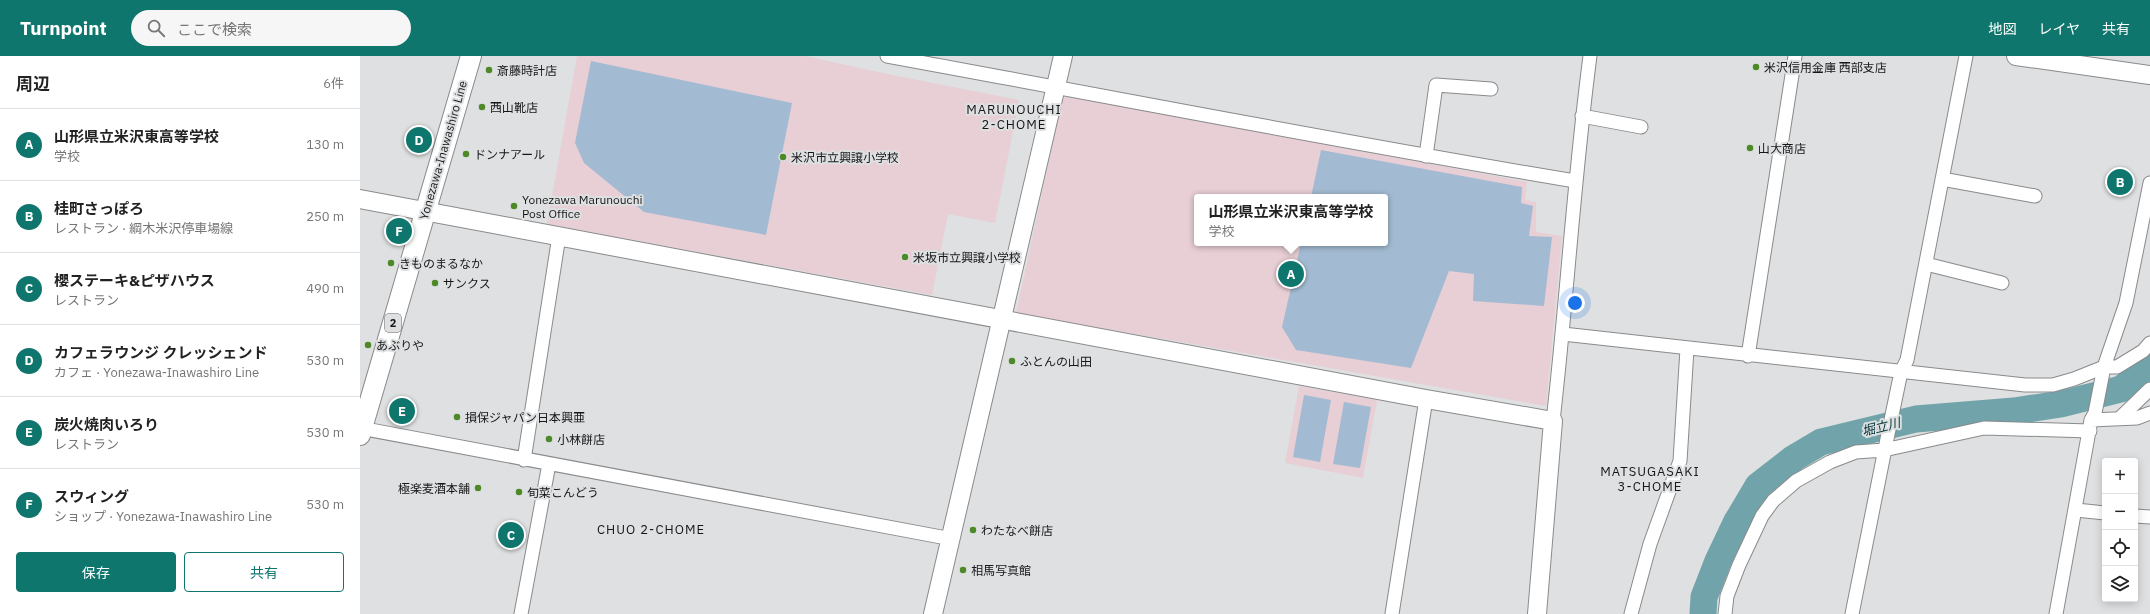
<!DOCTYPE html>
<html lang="ja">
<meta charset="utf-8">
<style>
:root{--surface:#fff;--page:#f6f6f6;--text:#222;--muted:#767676;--line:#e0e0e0;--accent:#0f766e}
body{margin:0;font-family:"IBM Plex Sans","Noto Sans JP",sans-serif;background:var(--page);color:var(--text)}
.controls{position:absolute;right:12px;bottom:12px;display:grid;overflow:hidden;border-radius:4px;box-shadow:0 2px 10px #0003}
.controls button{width:36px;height:36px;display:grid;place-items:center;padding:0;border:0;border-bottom:1px solid var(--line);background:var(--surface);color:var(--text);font:20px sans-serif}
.you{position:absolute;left:1215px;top:247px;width:14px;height:14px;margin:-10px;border:3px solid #fff;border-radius:50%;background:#1a73e8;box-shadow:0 0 0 6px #1a73e833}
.badge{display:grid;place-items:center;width:26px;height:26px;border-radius:50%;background:var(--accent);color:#fff;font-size:13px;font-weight:700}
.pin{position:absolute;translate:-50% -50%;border:2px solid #fff;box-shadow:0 1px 4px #0006}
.popup{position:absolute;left:834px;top:138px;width:194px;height:52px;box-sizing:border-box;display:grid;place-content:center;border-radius:4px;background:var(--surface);filter:drop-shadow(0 1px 3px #0005);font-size:13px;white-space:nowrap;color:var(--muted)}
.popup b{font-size:15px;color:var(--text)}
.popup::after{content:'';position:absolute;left:50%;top:100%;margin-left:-8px;border:8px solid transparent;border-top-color:var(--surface)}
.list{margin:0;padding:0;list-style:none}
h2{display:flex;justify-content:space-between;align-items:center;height:52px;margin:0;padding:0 16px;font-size:17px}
h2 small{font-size:13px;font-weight:400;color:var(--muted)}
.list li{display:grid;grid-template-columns:26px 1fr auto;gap:12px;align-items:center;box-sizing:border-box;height:72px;padding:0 16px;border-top:1px solid var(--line)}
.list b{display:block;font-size:15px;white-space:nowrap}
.list p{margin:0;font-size:13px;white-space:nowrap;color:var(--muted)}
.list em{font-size:13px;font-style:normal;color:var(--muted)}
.actions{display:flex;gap:8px;padding:12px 16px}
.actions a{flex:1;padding:9px 0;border:1px solid var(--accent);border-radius:4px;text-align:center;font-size:14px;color:var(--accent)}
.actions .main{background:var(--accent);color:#fff}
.icon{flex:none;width:22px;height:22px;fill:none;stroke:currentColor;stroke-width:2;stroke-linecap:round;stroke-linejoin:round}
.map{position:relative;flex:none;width:1790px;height:558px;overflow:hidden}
header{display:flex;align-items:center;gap:24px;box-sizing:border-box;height:56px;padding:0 20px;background:var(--accent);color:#fff}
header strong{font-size:19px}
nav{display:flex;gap:22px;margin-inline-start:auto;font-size:14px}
.search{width:280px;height:36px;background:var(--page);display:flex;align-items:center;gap:10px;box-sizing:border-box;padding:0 14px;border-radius:22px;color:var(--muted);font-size:15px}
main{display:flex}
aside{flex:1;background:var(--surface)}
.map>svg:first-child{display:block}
.education{fill:#e8ced5;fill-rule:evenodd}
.green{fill:#a3bbd2}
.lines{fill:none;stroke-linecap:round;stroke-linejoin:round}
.river{stroke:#70a3aa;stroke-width:27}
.street-casing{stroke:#898a8c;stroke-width:15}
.secondary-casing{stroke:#898a8c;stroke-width:20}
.primary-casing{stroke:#898a8c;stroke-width:22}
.street{stroke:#fff;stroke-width:13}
.secondary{stroke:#fff;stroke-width:18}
.primary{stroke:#fff;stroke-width:20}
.poi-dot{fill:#4e8927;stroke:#dee0e1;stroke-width:1.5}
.labels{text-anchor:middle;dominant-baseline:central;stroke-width:4;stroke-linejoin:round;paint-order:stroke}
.shield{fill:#dee0e1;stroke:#535354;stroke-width:1}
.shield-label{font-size:11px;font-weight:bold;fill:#171718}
.poi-label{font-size:12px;fill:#171718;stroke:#dee0e1;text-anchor:start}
.street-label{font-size:12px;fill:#171718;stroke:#dee0e1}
.neighbourhood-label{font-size:13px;letter-spacing:1px;fill:#171718;stroke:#dee0e1}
.water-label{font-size:13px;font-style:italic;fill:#003238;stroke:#dee0e1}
</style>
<header>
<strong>Turnpoint</strong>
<div class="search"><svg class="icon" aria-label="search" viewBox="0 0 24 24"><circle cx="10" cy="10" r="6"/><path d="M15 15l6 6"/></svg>ここで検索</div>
<nav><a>地図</a><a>レイヤ</a><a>共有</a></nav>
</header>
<main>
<aside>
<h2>周辺<small>6件</small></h2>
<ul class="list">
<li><span class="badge">A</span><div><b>山形県立米沢東高等学校</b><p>学校</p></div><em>130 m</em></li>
<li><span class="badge">B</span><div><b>桂町さっぽろ</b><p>レストラン · 綱木米沢停車場線</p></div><em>250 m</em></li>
<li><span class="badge">C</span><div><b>櫻ステーキ&amp;ピザハウス</b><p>レストラン</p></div><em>490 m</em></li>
<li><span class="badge">D</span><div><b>カフェラウンジ クレッシェンド</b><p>カフェ · Yonezawa-Inawashiro Line</p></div><em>530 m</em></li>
<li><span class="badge">E</span><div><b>炭火焼肉いろり</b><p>レストラン</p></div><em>530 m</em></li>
<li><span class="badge">F</span><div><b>スウィング</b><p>ショップ · Yonezawa-Inawashiro Line</p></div><em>530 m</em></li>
</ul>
<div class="actions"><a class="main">保存</a><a>共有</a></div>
</aside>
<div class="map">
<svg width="1790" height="558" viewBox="0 0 1790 558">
<rect width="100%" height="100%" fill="#dee0e1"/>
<!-- education -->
<path class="education" d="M217,0H445L532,19L659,44L635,167L588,158L572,239L187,168Z
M703,40L1167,126L1165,144L1176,146V176L1202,180L1186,350L656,257ZM837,141H1025V187H837Z
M939,330L1017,344L1003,422L925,407Z"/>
<!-- green -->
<path class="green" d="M231,5L432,47L406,179L284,156L224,107L215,87Z
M961,94L1162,131L1161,147L1173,150L1169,180L1192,181L1184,250L1113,245L1114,218L1089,215L1051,312L936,294L922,271L941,187H1025V141H951Z
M944,339L971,344L960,406L933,401Z
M984,346L1011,351L1000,412L973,408Z"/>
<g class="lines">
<!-- river -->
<path class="river" d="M1343,558L1344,541L1358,505L1376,467L1398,430L1434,402L1461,386L1556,363L1654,355L1701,348L1761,333L1790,312"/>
<!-- street casing -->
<g class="street-casing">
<path id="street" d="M527,0C757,42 985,87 1215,125
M1222,60L1281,71
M1066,100L1076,29L1131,33
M1582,123L1675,140
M1566,208L1642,227
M1203,278L1665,329H1693L1714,323L1744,311H1757L1783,295L1790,287
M1388,300L1435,0
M1760,362L1790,333
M1731,364L1777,362L1790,357
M1193,365C1207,243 1214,121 1230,0
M0,372L592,483
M164,404L199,180
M1716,454L1745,457
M1775,460L1790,461
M161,558L189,408
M1032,558L1066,343
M1271,558L1290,488L1320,405L1327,293
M1365,558L1367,540L1379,509L1402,460L1413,445L1436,425L1470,406L1496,396L1524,394L1624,372L1730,375
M1492,558L1527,383L1541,316L1547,304L1606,0
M1696,558L1731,364L1735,357L1744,311L1766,247L1790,127"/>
</g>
<!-- secondary casing -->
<g class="secondary-casing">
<path id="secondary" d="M1656,0L1790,19
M0,143L1066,343L1193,365L1177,558
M573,558L703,0"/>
</g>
<!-- primary casing -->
<g class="primary-casing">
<path id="primary" d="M0,379L111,0"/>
</g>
<!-- street -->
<use href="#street" class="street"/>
<!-- secondary -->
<use href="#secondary" class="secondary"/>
<!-- primary -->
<use href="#primary" class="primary"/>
</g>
<!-- markers -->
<g class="poi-dot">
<circle cx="1396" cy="11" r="4"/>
<circle cx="129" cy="14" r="4"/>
<circle cx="122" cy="51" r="4"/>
<circle cx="1390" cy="92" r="4"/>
<circle cx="106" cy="98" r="4"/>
<circle cx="423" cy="101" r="4"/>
<circle cx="154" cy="150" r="4"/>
<circle cx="545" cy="201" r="4"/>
<circle cx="31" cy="207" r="4"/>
<circle cx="75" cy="227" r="4"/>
<circle cx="8" cy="289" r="4"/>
<circle cx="652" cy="305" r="4"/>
<circle cx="97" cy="361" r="4"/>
<circle cx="189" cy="383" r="4"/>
<circle cx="118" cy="432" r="4"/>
<circle cx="159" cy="436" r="4"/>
<circle cx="613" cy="474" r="4"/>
<circle cx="603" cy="514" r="4"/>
</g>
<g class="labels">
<!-- shield labels -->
<rect class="shield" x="25" y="258" width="16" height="18" rx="3"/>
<g class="shield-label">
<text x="33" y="267">2</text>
</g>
<!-- poi labels -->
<g class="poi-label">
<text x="1404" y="11">米沢信用金庫 西部支店</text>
<text x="137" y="14">斎藤時計店</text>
<text x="130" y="51">西山靴店</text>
<text x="1398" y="92">山大商店</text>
<text x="114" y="98">ドンナアール</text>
<text x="431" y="101">米沢市立興譲小学校</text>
<text x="162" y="143">Yonezawa Marunouchi<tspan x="162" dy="14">Post Office</tspan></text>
<text x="553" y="201">米坂市立興譲小学校</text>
<text x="39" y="207">きものまるなか</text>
<text x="83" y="227">サンクス</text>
<text x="16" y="289">あぶりや</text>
<text x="660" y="305">ふとんの山田</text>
<text x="105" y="361">損保ジャパン日本興亜</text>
<text x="197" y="383">小林餅店</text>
<text x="110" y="432" text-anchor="end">極楽麦酒本舗</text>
<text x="167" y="436">旬菜こんどう</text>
<text x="621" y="474">わたなべ餅店</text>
<text x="611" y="514">相馬写真館</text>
</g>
<!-- street labels -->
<g class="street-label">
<text transform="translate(83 94) rotate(-74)">Yonezawa-Inawashiro Line</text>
</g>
<!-- neighbourhood labels -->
<g class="neighbourhood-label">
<text x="654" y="53">MARUNOUCHI<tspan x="654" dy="15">2-CHOME</tspan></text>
<text x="1290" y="415">MATSUGASAKI<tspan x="1290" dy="15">3-CHOME</tspan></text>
<text x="291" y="473">CHUO 2-CHOME</text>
</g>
<!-- water labels -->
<g class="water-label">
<text transform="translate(1521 371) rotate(-14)">堀立川</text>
</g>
</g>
</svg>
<div class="controls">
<button>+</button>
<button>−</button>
<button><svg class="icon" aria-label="locate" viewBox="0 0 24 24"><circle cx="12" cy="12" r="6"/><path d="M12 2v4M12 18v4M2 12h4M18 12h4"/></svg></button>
<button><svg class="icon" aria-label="layers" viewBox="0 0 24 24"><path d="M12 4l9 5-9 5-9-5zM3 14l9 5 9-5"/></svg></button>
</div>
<div class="you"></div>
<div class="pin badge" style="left:931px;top:218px">A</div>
<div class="popup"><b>山形県立米沢東高等学校</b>学校</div>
<div class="pin badge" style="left:1760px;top:126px">B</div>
<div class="pin badge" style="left:151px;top:479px">C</div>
<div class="pin badge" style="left:59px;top:84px">D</div>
<div class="pin badge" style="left:42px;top:355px">E</div>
<div class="pin badge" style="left:39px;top:175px">F</div>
</div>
</main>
